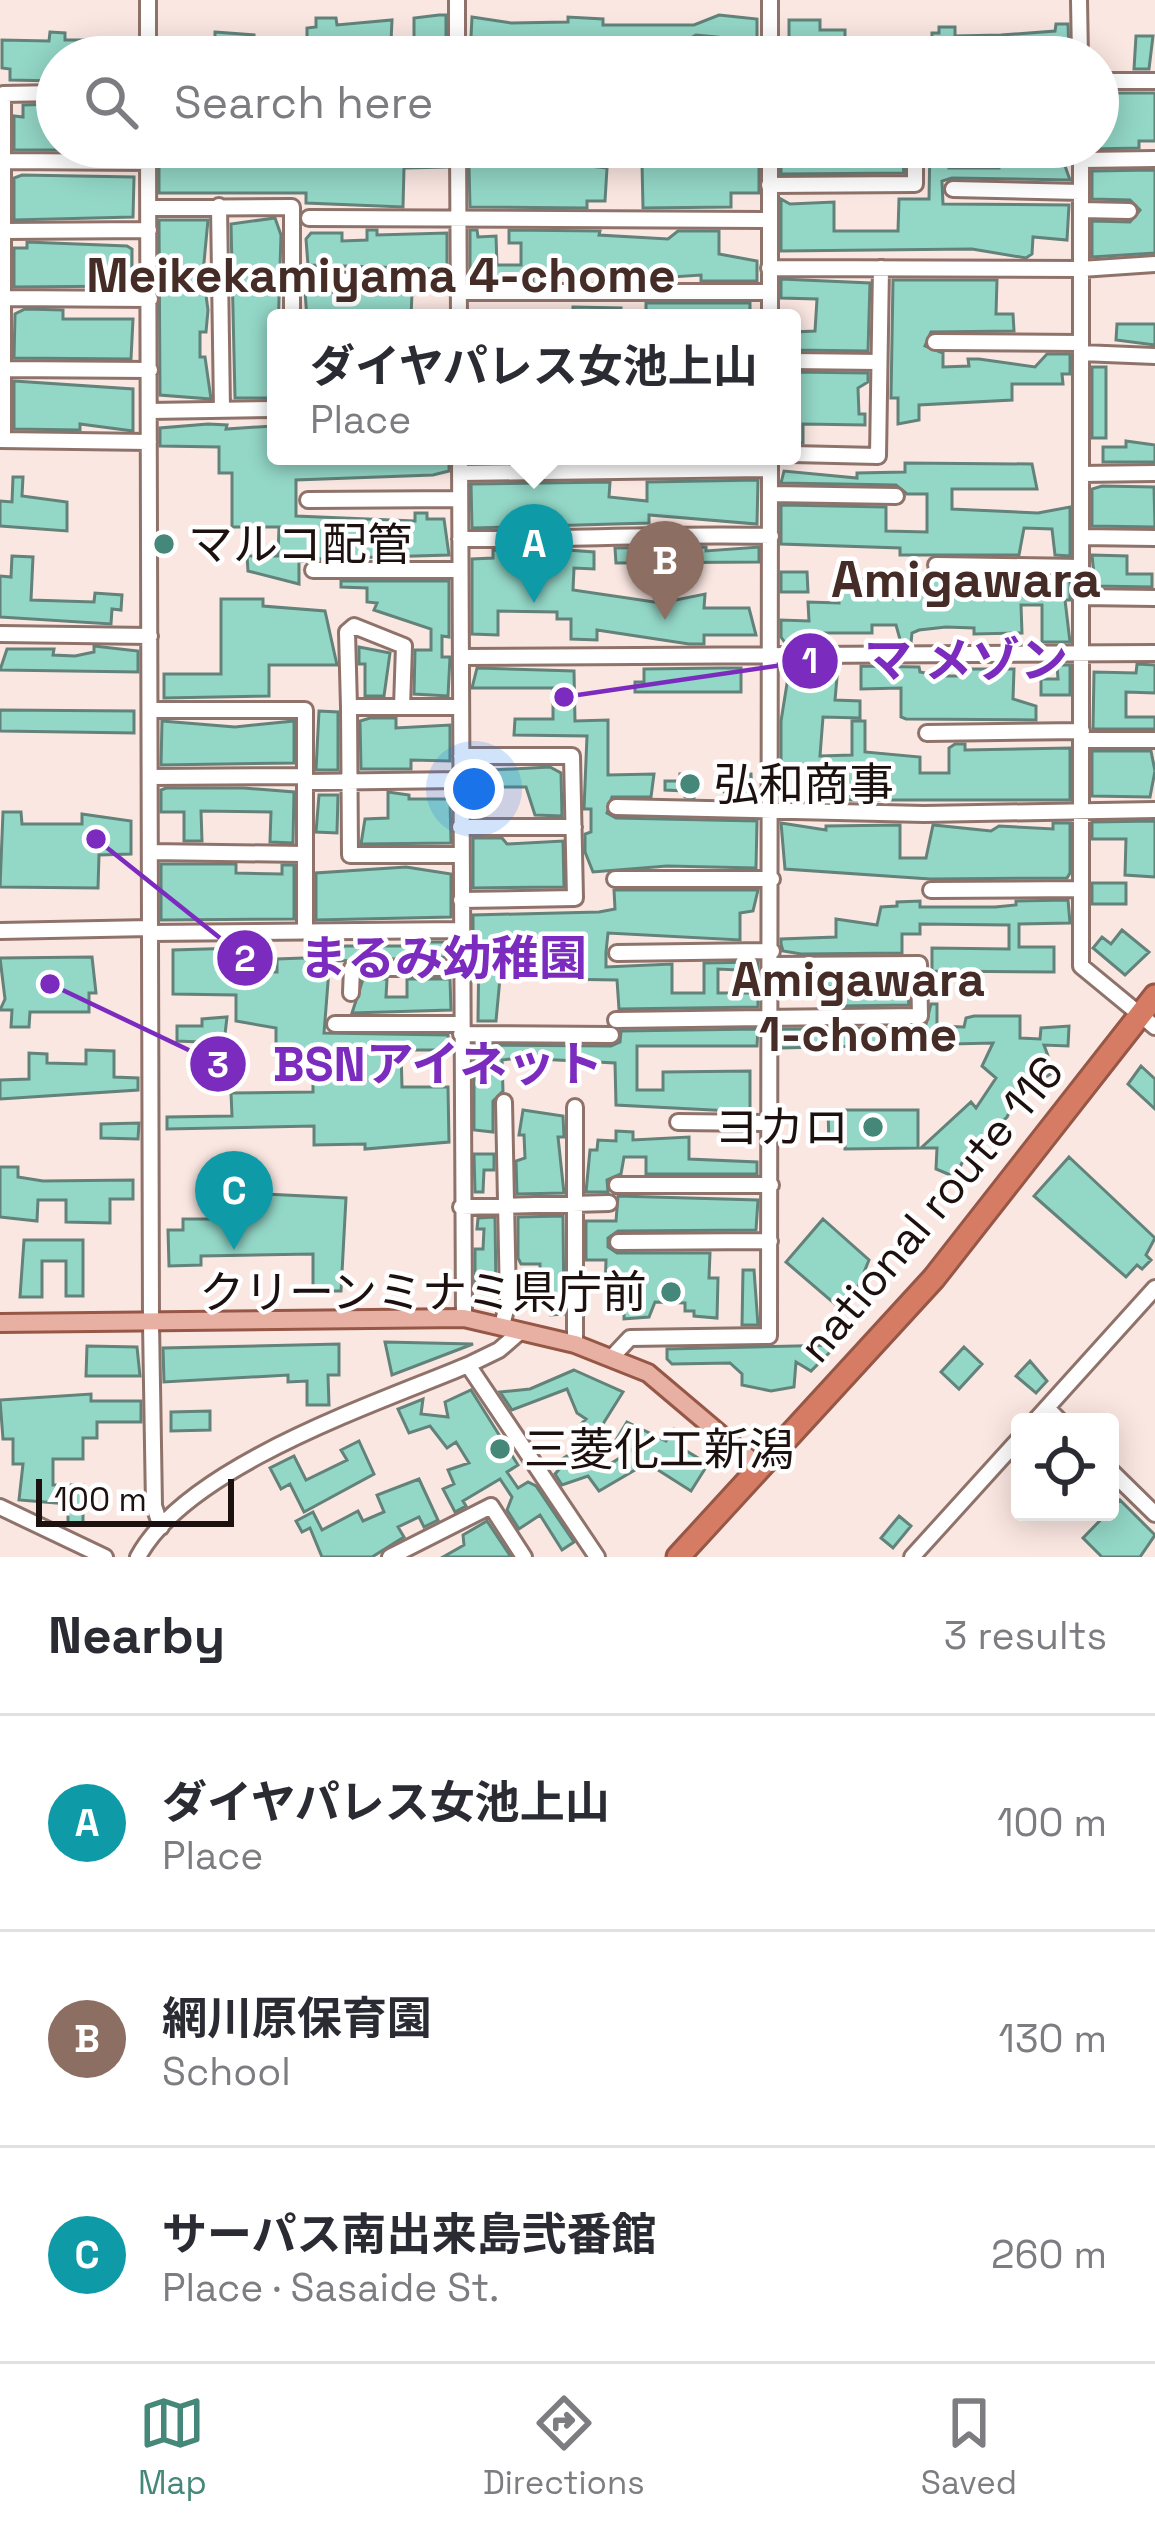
<!DOCTYPE html>
<meta charset="utf-8">
<style>
:root{--surface:#fff;--page:#f7f7f7;--text:#2b2b33;--muted:#7c7c81;--line:#e1e1e2;--accent:#458779}
body{margin:0;font-family:"Space Grotesk","Noto Sans JP",sans-serif;background:var(--page);color:var(--text)}
.controls{position:absolute;right:36px;bottom:36px;display:grid;overflow:hidden;border-radius:12px;box-shadow:0 6px 30px #0003}
.controls button{width:108px;height:108px;display:grid;place-items:center;padding:0;border:0;border-bottom:3px solid var(--line);background:var(--surface);color:var(--text);font:60px sans-serif}
.scale{position:absolute;left:36px;bottom:30px;width:198px;box-sizing:border-box;padding-left:12px;border:6px solid #1c110e;border-top:0;font-size:33px;line-height:42px;white-space:nowrap;color:#1c110e;-webkit-text-stroke:9px #fff;paint-order:stroke}
.you{position:absolute;left:474px;top:789px;width:42px;height:42px;margin:-30px;border:9px solid #fff;border-radius:50%;background:#1a73e8;box-shadow:0 0 0 18px #1a73e833}
.badge{display:grid;place-items:center;width:78px;height:78px;border-radius:50%;background:var(--accent);color:#fff;font-size:39px;font-weight:700}
.pin{position:absolute;translate:-50% -99px;filter:drop-shadow(0 3px 6px #0008)}
.pin::after{content:'';position:absolute;top:63px;width:42px;height:36px;background:inherit;clip-path:polygon(0 0,100% 0,50% 100%)}
.popup{position:absolute;left:267px;top:309px;width:534px;height:156px;box-sizing:border-box;display:grid;place-content:center;border-radius:12px;background:var(--surface);filter:drop-shadow(0 3px 9px #0005);font-size:39px;white-space:nowrap;color:var(--muted)}
.popup b{font-size:45px;color:var(--text)}
.popup::after{content:'';position:absolute;left:50%;top:100%;margin-left:-24px;border:24px solid transparent;border-top-color:var(--surface)}
.list{margin:0;padding:0;list-style:none}
h2{display:flex;justify-content:space-between;align-items:center;height:156px;margin:0;padding:0 48px;font-size:51px}
h2 small{font-size:39px;font-weight:400;color:var(--muted)}
.list li{display:grid;grid-template-columns:78px 1fr auto;gap:36px;align-items:center;box-sizing:border-box;height:216px;padding:0 48px;border-top:3px solid var(--line)}
.list b{display:block;font-size:45px;white-space:nowrap}
.list p{margin:0;font-size:39px;white-space:nowrap;color:var(--muted)}
.list em{font-size:39px;font-style:normal;color:var(--muted)}
.icon{flex:none;width:66px;height:66px;fill:none;stroke:currentColor;stroke-width:2;stroke-linecap:round;stroke-linejoin:round}
.map{position:relative;flex:none;width:1155px;height:1557px;overflow:hidden}
.search{position:absolute;background:var(--surface);box-shadow:0 6px 30px #0003;left:36px;right:36px;top:36px;height:132px;display:flex;align-items:center;gap:30px;box-sizing:border-box;padding:0 42px;border-radius:66px;color:var(--muted);font-size:45px}
.sheet{height:804px;background:var(--surface)}
nav{display:flex;justify-content:space-around;align-items:center;box-sizing:border-box;height:168px;border-top:3px solid var(--line);background:var(--surface);font-size:33px;color:var(--muted)}
nav a{display:grid;justify-items:center;gap:6px}
nav .on{color:var(--accent)}
.map>svg:first-child{display:block}
.building{fill:#93d7c7;stroke:#62827a;stroke-width:3}
.lines{fill:none;stroke-linecap:round;stroke-linejoin:round}
.minor-casing{stroke:#8f736b;stroke-width:20}
.major-casing{stroke:#965746;stroke-width:22}
.highway-casing{stroke:#965746;stroke-width:27}
.minor{stroke:#fff;stroke-width:14}
.major{stroke:#e7b0a2;stroke-width:16}
.highway{stroke:#d77c64;stroke-width:21}
.poi-dot{fill:#458779;stroke:#fff;stroke-width:4.5}
.labels{text-anchor:middle;dominant-baseline:central;stroke-width:9;stroke-linejoin:round;paint-order:stroke}
.poi-label{font-size:45px;fill:#1c110e;stroke:#fff;text-anchor:start}
.street-label{font-size:45px;fill:#1c110e;stroke:#fff}
.neighbourhood-label{font-size:48px;font-weight:bold;fill:#452c26;stroke:#fff}
.quarter-label{font-size:51px;font-weight:bold;fill:#452c26;stroke:#fff}
.leader{fill:none;stroke:#7b2cbf;stroke-width:4.5}
.callout-dot{fill:#7b2cbf;stroke:#fff;stroke-width:4.5}
.mark-label{font-size:36px;text-anchor:middle;font-weight:bold;fill:#fff}
.callout-label{font-size:48px;text-anchor:middle;font-weight:bold;fill:#7b2cbf;stroke:#fff;stroke-width:9;stroke-linejoin:round;paint-order:stroke}
</style>
<div class="map">
<svg width="1155" height="1557" viewBox="0 0 1155 1557">
<rect width="100%" height="100%" fill="#fbe7e2"/>
<!-- building -->
<path class="building" d="M439,15H446V57H307V28L316,27V18H336L337,25L392,20L391,42L414,43V18Z
M719,15L757,19V57H718V37L696,35L689,39L688,57H625L626,38H603V57H470L472,17L511,23L568,22V17L603,19V25H694Z
M789,20H820V30H845V47H789Z
M1056,24H1068L1069,52H932V33H939V27H955V36L1001,35L1055,31Z
M50,32L65,33V40H101V57H57V81L10,80V69L2,68V40L49,41Z
M215,32L254,35V54L215,53Z
M1136,36H1153L1149,69H1134Z
M1098,93H1155V141H1139V148L1092,149L1098,147Z
M57,104V150H14V116L23,117V105Z
M177,147H447V167L404,168L403,207L306,203V193H159V149Z
M883,147H901L904,173L781,174V153L875,160L883,156Z
M930,147H949V168H999L1000,151L1059,149L1070,180L952,178L942,181L943,204L1069,205L1067,240L1033,237L1032,254L1026,258L972,249L781,251V199L790,204L834,202V231H898L899,199H929Z
M701,162L759,166V193H731V207L643,208L642,163Z
M572,164L607,168L605,201H587V208L470,207L469,166Z
M1155,170V253L1092,257V221L1130,222L1140,210L1130,200L1092,199V171Z
M22,175L134,177L133,217L14,220V178Z
M275,218L281,235L276,398H235L231,224Z
M159,220H208L203,273L208,310L206,332H200V357H205L211,399L160,395Z
M367,230H377V235L447,233V269L308,265L306,239L311,233H342V241L367,240Z
M470,230H477L478,237L496,236L497,265H521V243H509V230L600,231L599,235L668,239L678,231H719V254L757,261V281H701V275L612,281V273H586L533,276V281H470Z
M27,242L127,246L132,249V286L14,287V248H27Z
M781,279L870,283L868,351L793,350L794,332L815,331L817,299L781,298Z
M893,280H997L996,314H1013L1014,331L931,332L925,346L943,353V367L969,366L968,359H979L1035,367L1047,354H1070V374H1062L1063,384H1012V400L919,405V420L898,424V398H891Z
M305,292H412L411,318H307Z
M646,303H750V318H646Z
M573,307L621,308L620,318H573Z
M25,309L63,310V319H133L131,359L14,358L15,314Z
M1117,324H1155V345L1116,340Z
M1092,367H1106V438H1092Z
M792,372L868,373V382L858,388L859,414H865V425L803,424V443H792Z
M14,381L133,389V431L80,424V430L14,429Z
M208,424L227,425L226,429L273,426L276,456H449V471L433,475L296,480V516L415,521V513H427V519H444L449,555L312,559L299,562V584L248,571L247,556H278L279,527H232V473H219V447L160,446V428Z
M1126,441L1155,445V462H1103V447H1126Z
M905,463L1032,464L1037,489H952V509L1038,513L1070,507V556L1055,555L1052,529L1024,528L1019,555H900V548L781,544V505L886,507V531L927,532V494H907L896,485L781,483L784,471L857,478V473L905,472Z
M13,477H23L22,496L67,502V531L0,526V501L12,502Z
M758,480L757,524L649,515V523L472,528L471,484L610,482L609,497L647,501V482Z
M1102,486L1154,487L1155,527L1092,526V489Z
M706,547V551L759,547V562L616,563L615,548Z
M553,549L594,552V569L574,568L573,590L661,603L705,594L704,608H749L756,635H704V644H689L597,630V640L571,639V619H557V612L498,611V635L472,634V559L493,558V550L518,551V556L553,555Z
M1092,555L1127,556V574H1152V587L1095,586Z
M12,556L33,557L31,600L94,602L95,593L122,595L121,610L112,609L111,624L0,617V576L11,577Z
M781,572H807L808,592H781Z
M902,575H921V581L959,577V584L1023,577V585L1070,578V600H1065L1070,642H1042V605H1021L1022,633L974,634V628L946,627L919,630L912,633L911,643H901L896,625H872V633H819L802,637V644H786L781,637V620L809,621L808,602L839,603V577L862,579L861,596L898,599Z
M341,581H449V637L442,636V657H450L448,696L414,694L415,650H431V629L374,610L377,603L367,602V588L341,587Z
M221,599H263V606L325,611L337,665H269V696L164,698V674H221Z
M94,646L138,651V672L0,670L7,649H54L53,655L75,656L94,652Z
M359,647L390,653L384,696H365V664H359Z
M1137,664L1155,665V693L1126,692V717H1155V729H1093L1094,672L1136,673Z
M1057,665H1070V695H1041V679H1058Z
M817,666H838L835,700L860,701V718L823,717L820,756L852,755V721H865V752L920,757V773H949V748L955,744H965V750L1070,748V800H812L817,771H781V721L789,671H818Z
M861,666L919,667L920,672L941,676H962L961,669H1014L1013,699L1036,706V720L906,719L901,717V688L861,689Z
M477,668L574,671L575,721L608,720V775L654,774L651,797H612L607,813L616,818L757,821L756,868L667,866L593,872L585,852V834L591,832V809H584L587,736L514,735L515,719H553V688H472Z
M720,668H741V692H635V682H644V669Z
M0,710L134,711V733L0,731Z
M319,711L338,712V770H316Z
M370,718H396V728L450,725V761L411,760V769H361L360,721Z
M162,721L235,727L294,721V763L161,765Z
M1092,751H1151L1155,771L1150,797L1092,796Z
M550,767L561,773L562,816L535,815L526,787H491L490,809L473,813V771Z
M680,774L694,775V798L685,797V791L665,790V781H680Z
M751,774L752,799L721,791L720,775Z
M244,788L294,792L293,843L270,842L271,812L201,811L202,841H184V812H161V790L166,788Z
M388,792L409,795V799H450L451,843L361,844L365,819L388,818Z
M319,795H338L337,833L316,832Z
M3,812H21L22,824H82V814L131,821V854L99,855L98,888L0,887Z
M1155,821V877L1125,875L1126,839H1092V822Z
M781,823L826,830V826L900,825V858H926L933,825L991,831L999,826L1053,829V823H1070V873L1067,878L930,879L785,869Z
M473,838H502L507,844L563,841L564,887L473,888Z
M161,864H236V873L282,874V865H294V919L161,920Z
M406,867L451,874V917L316,920V873Z
M1092,883H1126V904H1092Z
M614,890H758L753,911L740,913V940L608,933L606,952V967L672,964V993H704V963L758,962V971L718,969V993H758V1007L619,1009L617,980L500,978L496,1021H478L479,941L473,940V915L599,912L615,909Z
M1068,900L1070,923L1019,924V947H1054V972L932,971V948L1009,949V925L920,924V934H902V953L801,954L783,951L781,944V939L836,937V919L877,925L881,907L897,906V902L920,901V907H995L1016,905V901Z
M1122,930L1149,952L1125,975L1093,948L1102,937L1111,944Z
M427,942H451L450,957L336,961L340,946H427Z
M238,948L239,972H277V959L330,957L324,1033L448,1035L449,1050H401L402,1087H448L449,1142L365,1149V1144L314,1145V1126L167,1129V1117L232,1116L231,1093L313,1092V1056H276V1028L236,1021V995L173,994V950Z
M92,957L96,993H89V1012H30L29,1027H11L12,1010H0L5,999L0,958Z
M905,975L909,1005L839,1006L832,1004V987H818V976Z
M363,979H387L386,997H407V979H450L451,1010L352,1013Z
M931,1004H937V1026L964,1027L966,1018L974,1016H1020V1038L1040,1039L1041,1028L1069,1026L1068,1046L1044,1045L1054,1072L1019,1092L1007,1117L963,1161L955,1177L936,1169L937,1148H921L971,1102L976,1108L996,1078L982,1066L993,1043L781,1048V1029L925,1028Z
M227,1017L224,1043L177,1041V1026H202V1019Z
M758,1029L757,1046H637V1090H663V1072L750,1071V1112L616,1105L615,1063L518,1058L502,1060L503,1091L493,1101V1132L474,1130V1045L611,1046L620,1042L621,1031Z
M86,1050L114,1051V1077L138,1078V1090L0,1099V1080L29,1079V1053L47,1054V1063L86,1064Z
M1141,1066L1155,1079V1109L1128,1084Z
M523,1110L563,1116L564,1137H558L564,1193L517,1194L516,1161L525,1158L524,1135H519Z
M828,1110H918V1148L845,1149V1143H829Z
M139,1123L138,1139L101,1138V1124Z
M616,1131L633,1132V1140L689,1137V1159L757,1162V1174H646V1157H624L621,1174L607,1180L608,1192H586L590,1150H597L598,1140L616,1141Z
M474,1154H494V1170H484L483,1192H475Z
M1069,1157L1155,1238L1146,1255L1151,1260L1142,1269L1137,1265L1126,1277L1034,1196Z
M0,1167H18V1177L43,1181L133,1180V1199H110V1223L66,1222V1200H38L37,1221L0,1217Z
M224,1192L346,1198L341,1291H313V1254L201,1256V1265L169,1266L168,1230H183V1219H220Z
M618,1196L758,1200L756,1230L618,1231L608,1238V1247L617,1253H710L709,1278H718L717,1318L694,1316V1311H685V1303L655,1302L649,1317L624,1319V1293H605L606,1260H586V1221H616Z
M563,1216L564,1314L551,1315V1294H540V1264H521L518,1258V1217Z
M495,1217L496,1289H475V1249H483L484,1229H477L478,1218Z
M823,1219L869,1260L856,1292L836,1305L786,1262Z
M24,1240H83V1296H66V1261H42V1297H20Z
M743,1270H754L758,1325H742Z
M385,1342L473,1344L392,1375Z
M339,1344V1375H328L329,1405H307V1381L288,1382V1375L164,1382L163,1348Z
M837,1345L811,1371L796,1362L794,1387L771,1391L742,1385V1374L730,1363L672,1364L667,1359V1349Z
M87,1346L137,1347L140,1376H86Z
M964,1347L982,1364L959,1389L941,1372Z
M1030,1361L1047,1381L1036,1393L1016,1376Z
M574,1370L623,1392L601,1427L587,1434L581,1424L586,1419L577,1413L567,1389L512,1410L500,1392L530,1389Z
M471,1390L518,1465L507,1472L518,1488L528,1482L536,1486L574,1542L562,1550L540,1515L519,1529L507,1510L512,1497L500,1479L463,1501L466,1506L455,1512L443,1489L454,1484L448,1470L469,1463L456,1442L447,1448L430,1426L409,1433L398,1409L423,1399L421,1414L448,1417L445,1402Z
M91,1394V1401H141V1422H97V1438H83V1459H53V1485H83V1524H68V1504L19,1500L23,1464H13V1439H3L0,1400Z
M210,1411V1430L171,1431V1412Z
M627,1422L666,1441L674,1429L688,1434L680,1447L708,1464L691,1491L647,1463L599,1491L588,1476L562,1485L555,1474L562,1466L559,1461L587,1443L604,1468L632,1450L616,1440Z
M359,1441L374,1474L304,1512L290,1484L281,1489L270,1468L294,1456L306,1480L347,1460L341,1450Z
M419,1479L438,1520L424,1527L419,1517L398,1527L404,1537L372,1557H322L310,1528L302,1532L296,1521L313,1512L322,1530L358,1511L363,1521L384,1512L377,1495Z
M1120,1500L1155,1535L1140,1557H1102L1083,1538Z
M899,1516L911,1526L893,1548L881,1538Z
M487,1521L511,1557H443L464,1545L463,1535Z"/>
<g class="lines">
<!-- minor casing -->
<g class="minor-casing">
<path id="minor" d="M457,0V57
M1079,0L1080,57
M148,57V0
M770,57V0
M1098,81H1155
M148,147L151,1323L154,1506L161,1527
M458,147L459,318
M1081,147V966L1155,1027
M458,155L770,150
M1082,160L1155,159
M5,161L148,162
M769,185L915,184V147
M953,189L1081,192
M219,206L222,409
M149,208L292,207V318
M1081,210L1129,211
M309,218L769,220
M4,231L149,230
M769,268L1081,269L1155,264
M311,281L459,280
M459,292H769
M3,298L150,299
M770,318V147
M935,342L1081,343
M1081,353L1155,356
M792,361L879,362
M3,369L150,370
M150,411L276,409
M0,440L149,442
M3,440V94L57,93
M792,454L878,456L881,268
M460,456L464,1318
M460,473L770,469
M1081,474L1155,473
M771,494L896,496
M308,500L460,499
M1081,537L1155,538
M460,539C565,540 666,533 771,536
M936,565L1081,567
M313,570H460
M1082,597L1155,598
M0,634L150,636
M461,657L1155,653
M349,707L350,855H460
M402,707L404,646L354,626L347,632L349,707H461
M150,710H305V931
M927,733L1082,731
M1082,740H1155
M461,756H572L575,898L461,900
M150,777L305,776
M306,782L461,780
M616,807L924,814L1155,810
M460,827H574
M150,852L304,854
M615,879H772
M931,890L1081,889
M0,931L150,928
M150,933L461,930
M617,953L772,951
M351,993L352,968H461
M616,1020L920,1016L919,964L772,965
M335,1024H461
M461,1034L611,1035
M678,1122L771,1123
M617,1185H771
M461,1207L609,1203
M618,1242L770,1241
M502,1326L508,1301L504,1102
M575,1344V1107
M613,1356L630,1338L769,1336L770,456
M468,1365L597,1557
M1047,1408L1061,1422
M1034,1422L1155,1288
M1110,1470L1155,1514
M0,1507L105,1557
M138,1557C187,1466 375,1404 468,1365L499,1350L521,1331
M390,1557L491,1506L524,1557
M912,1557L1020,1438"/>
</g>
<!-- major casing -->
<g class="major-casing">
<path id="major" d="M0,1323L464,1318L575,1344L648,1373L758,1466"/>
</g>
<!-- highway casing -->
<g class="highway-casing">
<path id="highway" d="M678,1557L934,1278L1155,996"/>
</g>
<!-- minor -->
<use href="#minor" class="minor"/>
<!-- major -->
<use href="#major" class="major"/>
<!-- highway -->
<use href="#highway" class="highway"/>
</g>
<!-- markers -->
<g class="poi-dot">
<circle cx="164" cy="544" r="12"/>
<circle cx="690" cy="784" r="12"/>
<circle cx="873" cy="1127" r="12"/>
<circle cx="671" cy="1292" r="12"/>
<circle cx="500" cy="1449" r="12"/>
</g>
<g class="labels">
<!-- poi labels -->
<g class="poi-label">
<text x="188" y="544">マルコ配管</text>
<text x="714" y="784">弘和商事</text>
<text x="849" y="1127" text-anchor="end">ヨカロ</text>
<text x="647" y="1292" text-anchor="end">クリーンミナミ県庁前</text>
<text x="524" y="1449">三菱化工新潟</text>
</g>
<!-- street labels -->
<g class="street-label">
<text transform="translate(931 1209) rotate(-50)">national route 116</text>
</g>
<!-- neighbourhood labels -->
<g class="neighbourhood-label">
<text x="381" y="275">Meikekamiyama 4-chome</text>
<text x="858" y="979">Amigawara<tspan x="858" dy="55">1-chome</tspan></text>
</g>
<!-- quarter labels -->
<g class="quarter-label">
<text x="966" y="579">Amigawara</text>
</g>
</g>
<!-- callouts -->
<path class="leader" d="M564 697L810 661M96 839L245 958M50 984L218 1064"/>
<g class="callout-dot">
<circle cx="564" cy="697" r="12"/>
<circle cx="96" cy="839" r="12"/>
<circle cx="50" cy="984" r="12"/>
<circle cx="810" cy="661" r="30"/>
<circle cx="245" cy="958" r="30"/>
<circle cx="218" cy="1064" r="30"/>
</g>
<g class="mark-label">
<text x="810" y="673">1</text>
<text x="245" y="971">2</text>
<text x="218" y="1077">3</text>
</g>
<g class="callout-label">
<text x="966" y="677">マ メゾン</text>
<text x="443" y="975">まるみ幼稚園</text>
<text x="438" y="1081">BSNアイネット</text>
</g>
</svg>
<div class="controls">
<button><svg class="icon" aria-label="locate" viewBox="0 0 24 24"><circle cx="12" cy="12" r="6"/><path d="M12 2v4M12 18v4M2 12h4M18 12h4"/></svg></button>
</div>
<div class="scale">100 m</div>
<div class="you"></div>
<div class="pin badge" style="left:534px;top:603px;background:#0f9aa8">A</div>
<div class="popup"><b>ダイヤパレス女池上山</b>Place</div>
<div class="pin badge" style="left:665px;top:620px;background:#8d6e63">B</div>
<div class="pin badge" style="left:234px;top:1250px;background:#0f9aa8">C</div>
<div class="search"><svg class="icon" aria-label="search" viewBox="0 0 24 24"><circle cx="10" cy="10" r="6"/><path d="M15 15l6 6"/></svg>Search here</div>
</div>
<section class="sheet">
<h2>Nearby<small>3 results</small></h2>
<ul class="list">
<li><span class="badge" style="background:#0f9aa8">A</span><div><b>ダイヤパレス女池上山</b><p>Place</p></div><em>100 m</em></li>
<li><span class="badge" style="background:#8d6e63">B</span><div><b>網川原保育園</b><p>School</p></div><em>130 m</em></li>
<li><span class="badge" style="background:#0f9aa8">C</span><div><b>サーパス南出来島弐番館</b><p>Place · Sasaide St.</p></div><em>260 m</em></li>
</ul>
</section>
<nav>
<a class="on"><svg class="icon" aria-label="map" viewBox="0 0 24 24"><path d="M3 6l6-2 6 2 6-2v14l-6 2-6-2-6 2zM9 4v14M15 6v14"/></svg>Map</a>
<a><svg class="icon" aria-label="directions" viewBox="0 0 24 24"><path d="M12 3l9 9-9 9-9-9zM9 14v-3h6M13 9l2 2-2 2"/></svg>Directions</a>
<a><svg class="icon" aria-label="saved" viewBox="0 0 24 24"><path d="M7 4h10v16l-5-4-5 4z"/></svg>Saved</a>
</nav>
